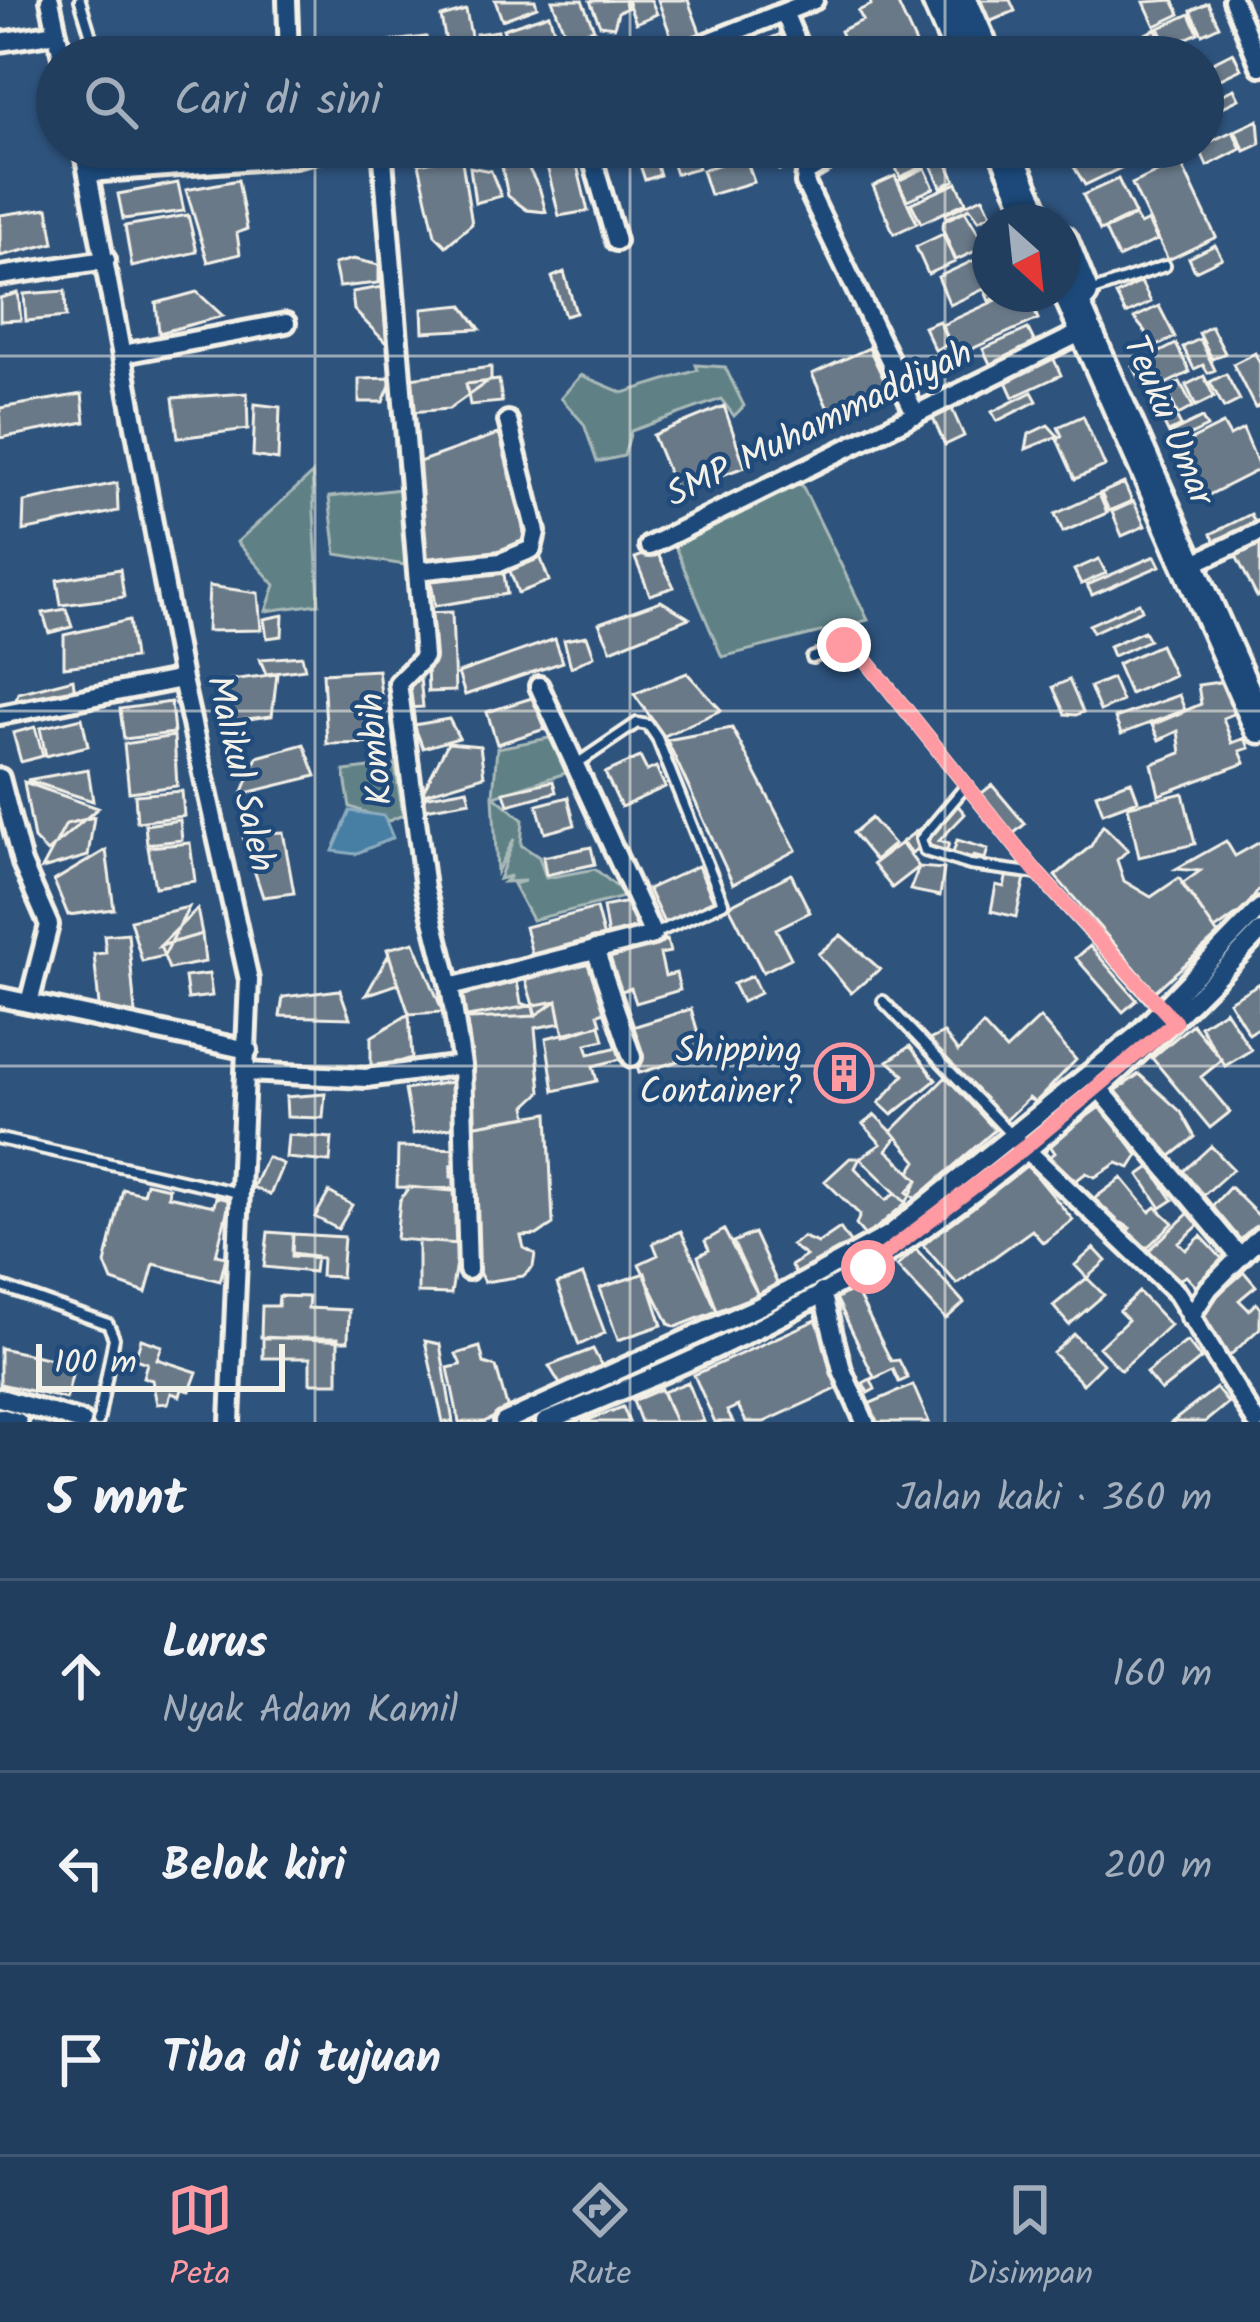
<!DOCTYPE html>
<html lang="id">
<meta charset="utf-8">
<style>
:root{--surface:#223e5e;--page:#2a4564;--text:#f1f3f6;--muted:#a2aebc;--line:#3f5773;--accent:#ff9aa2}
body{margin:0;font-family:Kalam,sans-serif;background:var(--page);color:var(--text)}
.compass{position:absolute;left:972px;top:204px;width:108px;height:108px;border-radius:50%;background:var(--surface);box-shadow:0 3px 9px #0004;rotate:153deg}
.scale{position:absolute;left:36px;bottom:30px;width:249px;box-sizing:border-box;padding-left:12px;border:6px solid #f4f1e8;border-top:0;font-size:33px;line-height:42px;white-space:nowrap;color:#f4f1e8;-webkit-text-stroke:9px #1f4a7a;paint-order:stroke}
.stop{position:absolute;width:36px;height:36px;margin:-27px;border:9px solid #ff9aa2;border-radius:50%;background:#fff}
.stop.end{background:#ff9aa2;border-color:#fff;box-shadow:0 3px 12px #0008}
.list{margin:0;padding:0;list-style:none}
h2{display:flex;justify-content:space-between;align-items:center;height:156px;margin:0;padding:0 48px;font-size:51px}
h2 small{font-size:39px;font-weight:400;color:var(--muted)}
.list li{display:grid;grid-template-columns:78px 1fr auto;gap:36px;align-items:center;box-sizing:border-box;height:192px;padding:0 48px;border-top:3px solid var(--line)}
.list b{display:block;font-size:45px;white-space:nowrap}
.list p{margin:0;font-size:39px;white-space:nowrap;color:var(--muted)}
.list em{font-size:39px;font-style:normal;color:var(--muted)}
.icon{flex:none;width:66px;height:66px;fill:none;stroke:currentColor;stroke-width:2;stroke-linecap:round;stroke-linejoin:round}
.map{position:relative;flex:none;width:1260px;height:1422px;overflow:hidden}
.search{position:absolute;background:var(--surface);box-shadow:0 3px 9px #0004;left:36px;right:36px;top:36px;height:132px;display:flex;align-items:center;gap:30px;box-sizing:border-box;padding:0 42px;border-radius:66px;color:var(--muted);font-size:45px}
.sheet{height:732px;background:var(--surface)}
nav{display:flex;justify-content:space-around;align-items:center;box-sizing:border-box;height:168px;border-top:3px solid var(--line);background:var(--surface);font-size:33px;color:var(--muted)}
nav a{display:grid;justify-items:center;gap:6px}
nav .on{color:var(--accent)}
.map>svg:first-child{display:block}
.green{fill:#5e8186;stroke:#a9b9b7;stroke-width:3}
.water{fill:#477ea4;stroke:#8cacbf;stroke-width:3}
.building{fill:#697988;stroke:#f4f1e8;stroke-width:3}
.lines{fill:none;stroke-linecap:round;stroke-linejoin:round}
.lane-casing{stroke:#f4f1e8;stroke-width:16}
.street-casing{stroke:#f4f1e8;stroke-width:26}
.highway-casing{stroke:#f4f1e8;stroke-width:39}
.lane{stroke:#1f4a7a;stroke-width:8}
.street{stroke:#1f4a7a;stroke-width:16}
.highway{stroke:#1f4a7a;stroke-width:30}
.route{stroke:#ff9aa2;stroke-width:15}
.grid{fill:none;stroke:#f4f1e8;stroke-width:3;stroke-opacity:0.55}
.labels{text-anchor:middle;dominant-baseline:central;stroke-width:9;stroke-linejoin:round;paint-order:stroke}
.street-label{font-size:36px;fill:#f4f1e8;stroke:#1f4a7a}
.poi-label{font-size:36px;fill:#f4f1e8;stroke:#1f4a7a;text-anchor:end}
</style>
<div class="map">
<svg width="1260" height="1422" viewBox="0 0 1260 1422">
<rect width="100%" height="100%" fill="#2e537d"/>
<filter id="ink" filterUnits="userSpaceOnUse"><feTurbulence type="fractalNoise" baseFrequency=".00833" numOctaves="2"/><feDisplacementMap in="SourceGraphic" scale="24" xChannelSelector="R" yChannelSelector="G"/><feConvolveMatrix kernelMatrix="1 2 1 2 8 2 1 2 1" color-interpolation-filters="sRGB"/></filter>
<g filter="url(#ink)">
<!-- green -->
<path class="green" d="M696,365L725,367L744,406L734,416L721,399L631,431L624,456L597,462L584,424L561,398L581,375L623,393L698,370Z
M312,474L319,604L266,611L275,585L237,542Z
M799,479L868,620L722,657L673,542Z
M401,489L411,566L336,554L329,497Z
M554,737L566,773L494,796L523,820L521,845L539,857L546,878L595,869L628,896L532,920L513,884L525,881L504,882L511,876L499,879L514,839L497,872L493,796L497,748Z
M395,765L403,815L389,821L350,807L344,771Z"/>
<!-- water -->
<path class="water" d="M350,811L384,816L393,838L355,854L333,851Z"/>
<!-- building -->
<path class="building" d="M495,0H535L537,7L502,20Z
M552,0H582L594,29L566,36Z
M624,0L627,8L618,12L614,27L600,25L590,1Z
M627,0H651L657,14L636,23Z
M658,0H688L701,35L674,45Z
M870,0H896L922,57H831L826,46L843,38L840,31L863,20L858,11L871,5Z
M979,0H1010L1015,11L989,22Z
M1173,0L1180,14L1155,26L1144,2Z
M1208,3L1219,26L1202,34L1191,11Z
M466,10L475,57H449L441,17Z
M549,14L557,40L514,57L503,29Z
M1190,14L1198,33L1168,47L1159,28Z
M1156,29L1169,57H1128L1122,45Z
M498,31L504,57H481L476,34Z
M781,34L790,57H765L759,43Z
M426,37L430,57H397L392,41Z
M1048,40L1056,57H1009Z
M1233,52L1241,69L1206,86L1203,67Z
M1234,89L1239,99L1208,114L1203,103Z
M1258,120L1260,144L1245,151L1235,131Z
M1233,131L1241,149L1207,166L1199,147Z
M182,147H274V149L183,157Z
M634,147H651L660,175L645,180Z
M667,147H692L698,168L676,174Z
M770,147H797L803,161L779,170Z
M918,147L926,165L900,177L892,159Z
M940,147L955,180L941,187L925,151Z
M1062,147H1150L1152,153L1085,185Z
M461,155L472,224L446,246L435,235L419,164Z
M522,156L540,190L546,212L527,210L508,196L502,167Z
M745,156L754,182L710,195L702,170Z
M576,161L588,211L559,216L547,166Z
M1180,161L1216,237L1168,260L1132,184Z
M470,167L491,171L501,196L475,203Z
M925,168L934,188L907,200L898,181Z
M895,176L917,223L894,234L873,186Z
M1118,179L1135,214L1100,231L1083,195Z
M238,180L247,229L237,233L240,254L208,262L186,190Z
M178,183L184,211L123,219L118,194Z
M957,183L966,202L921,223L911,203Z
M983,197L991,214L979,220L970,208L947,218L945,214Z
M48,208L54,243L0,256V215Z
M965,211L986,246L956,260L942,228L944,221Z
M188,215L197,252L132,267L125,226Z
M1135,216L1140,225L1148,221L1157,240L1118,258L1105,230Z
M943,234L955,262L928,274L916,247Z
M1215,245L1222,258L1195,271L1189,258Z
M990,253V294H1004L989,301L984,289L950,305L938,277Z
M353,259L379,265V283L339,287L334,264Z
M564,272L576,313L565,316L552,277Z
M1141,282L1151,302L1126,314L1116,295Z
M382,287L387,344L354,310L352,292Z
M65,291L66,317L26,321L24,294Z
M197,292L223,316L159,333L156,303Z
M18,293L21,320L0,321V298Z
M1010,294H1027L1038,319L956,356L942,325Z
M462,305L480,329L423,332L422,309Z
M1159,306L1175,337L1157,346L1134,318Z
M939,321L949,344L935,350L924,327Z
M1211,326L1225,353L1212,359L1199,333Z
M1028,329L1037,347L992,368L983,349Z
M1200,339L1215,370L1208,373L1203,365L1194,369L1183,347Z
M1176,344L1190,372L1147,393L1133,366Z
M869,348L888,388L844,408L849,418L835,424L812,374Z
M1255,353L1260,364V405L1255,408L1233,364Z
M1052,355L1061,375L1013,397L1004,377Z
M491,367V379L449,409L410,412V378Z
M1226,374L1240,400L1224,408L1210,382Z
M1204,376L1214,397L1196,406L1186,385Z
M393,378L383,402H359V379Z
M499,380L502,402L470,405L466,384Z
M1180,382L1193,407L1178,415L1166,389Z
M1032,392L1037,401L997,421L992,412Z
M247,393L248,429L178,438L173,398Z
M1164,393L1181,426L1168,432L1152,399Z
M82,394L85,422L0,438V408Z
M255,404L280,407L278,460L253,456Z
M724,406L745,467L676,491L653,435Z
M952,409L964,436L945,445L933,418Z
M1083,416L1105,466L1075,479L1057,439L1062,436L1058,427Z
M1202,418L1207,427L1174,443L1169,434Z
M1223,424L1230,436L1243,429L1260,469L1197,501L1171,450Z
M1048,425L1058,436L1026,449L1029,434Z
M506,431L527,549L422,563L416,463Z
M117,483L118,511L23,531L24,502Z
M1124,483L1132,501L1109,511L1101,493Z
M1099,494L1107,513L1063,532L1055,514Z
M1134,502L1145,526L1122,536L1112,512Z
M1251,514L1257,527L1218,548L1211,534Z
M1260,536V595L1257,597L1233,550Z
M656,550L674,587L650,595L635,558Z
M540,556L549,581L518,593L509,568Z
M1155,556L1160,566L1092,595L1087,585Z
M1099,559L1106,573L1081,584L1074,570Z
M503,568L507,594L435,606L431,580Z
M120,569L124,597L61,605L57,580Z
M209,586L258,593L261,630L207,631Z
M661,601L689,618L611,650L599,623Z
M1139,603L1142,610L1093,632L1089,625Z
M66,609L72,627L49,633L43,613Z
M452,612L455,691L428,692L425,613Z
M283,615L282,636L267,638L264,619Z
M129,620L134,658L64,667V635Z
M1144,631L1149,640L1113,656L1109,646Z
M587,636L594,656L571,667L564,640Z
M555,639L563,662L465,695L458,673Z
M1160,645L1174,675L1130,694L1117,664Z
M302,656L305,669L266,674L260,659Z
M378,670L387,743L327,744L323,673Z
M687,673L721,710L664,736L634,694Z
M277,674L272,716L223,722L215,682Z
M420,678L423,707L407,708L404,679Z
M1112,678L1122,701L1100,711L1090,687Z
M73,679L75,694L14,707L18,693Z
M1069,680L1083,712L1076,715L1065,714L1053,687Z
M1227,681L1233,714L1223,718L1232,743L1245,738L1249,748L1240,751L1245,763L1159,795L1152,764L1181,753L1178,731L1159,740L1152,725L1201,704L1198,685Z
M1179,695L1185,710L1121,734L1115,718Z
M535,697L545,729L497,744L487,712Z
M171,702L174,733L124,739L120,709Z
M82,718L88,746L46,756L40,728Z
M449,719L459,738L423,748L414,725Z
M35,727L43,756L21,762L13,733Z
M732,728L796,850L733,884L667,740Z
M174,736L177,786L129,792L124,744Z
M448,743L480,746L484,776L421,795Z
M304,744L316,776L242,794L257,757Z
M640,757L647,771L656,767L665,787L621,807L605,773Z
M88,769L93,801L27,780Z
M553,781L556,792L508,805L504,792Z
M1131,781L1138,800L1103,813L1096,794Z
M24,782L98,808L47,852L34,839Z
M992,785L1025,824L1012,835L978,796Z
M467,789L470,801L420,810L418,798Z
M182,791L184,816L137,822L135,795Z
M1183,793L1195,844L1139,857L1128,806Z
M568,797L575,825L545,833L537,805Z
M955,802L965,814L939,841L949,843L945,856L921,845L912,853L902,842Z
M94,817L88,856L42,869L66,824Z
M871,818L894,844L875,860L853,833Z
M180,820L182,840L147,844L145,825Z
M1103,825L1128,850L1117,860L1124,881L1151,897L1179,878L1218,935L1155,991L1055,876L1091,846Z
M283,832L294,893L263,897L242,834Z
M957,840L988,849L985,859L973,856L970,865L951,860Z
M1226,841L1235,856L1260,842V888L1246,908L1215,930L1182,884L1200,871L1176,869Z
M190,843L195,881L155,887L148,847Z
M901,843L919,867L892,888L873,864Z
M591,847L595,864L546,875L543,857Z
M106,850L114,909L68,915L54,881Z
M698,866L714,902L665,925L648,889Z
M919,867L944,869L940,896L910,890Z
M791,874L810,912L776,929L791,958L763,972L729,906Z
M1007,874L1025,878L1016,917L991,911L996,885L1004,887Z
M633,901L639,932L608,937L603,907Z
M189,907L164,956L142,961L130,920Z
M596,908L604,938L533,958L525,927Z
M197,909L202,934L160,946Z
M128,933L135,1013L100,1016L94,954L106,953L104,935Z
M202,934L205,962L169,969L160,946Z
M841,935L880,969L851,993L818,954Z
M667,940L670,952L660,954L665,976L676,973L680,990L636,1003L631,988L615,993L605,957Z
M414,942L443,1012L409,1014L387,949Z
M1090,946L1137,1000L1123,1012L1076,958Z
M389,954L398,984L366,995L371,986Z
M592,954L609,1011L598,1014L601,1024L564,1036L557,1001L536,1015L524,975Z
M209,974L212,996L188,999L185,977Z
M516,976L521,1003L533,1007L535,1016L451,1020L456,987Z
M752,976L760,993L742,1002L733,984Z
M1260,983V1027L1249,1034L1229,1001Z
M340,990L350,1018L280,1016L283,997Z
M557,1001L561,1023L535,1028L541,1092L526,1106L528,1116L471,1126L451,1020Z
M691,1009L704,1053L639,1073L626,1029Z
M1225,1010L1251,1050L1225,1066L1200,1026Z
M409,1014L412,1058L371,1071V1037Z
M1040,1018L1076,1060L1035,1103L1029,1098L1003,1123L929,1040L944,1033L958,1052L983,1025L1006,1050Z
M1192,1024L1222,1060L1201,1077L1230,1112L1210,1128L1152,1058Z
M600,1025L604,1040L586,1044L589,1054L618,1047L621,1059L593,1066L597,1081L554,1091L546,1038Z
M910,1046L936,1080L892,1115L879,1103L904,1075L888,1061Z
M836,1054L861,1083L851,1090L826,1063Z
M1139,1074L1181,1112L1195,1137L1166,1160L1107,1097Z
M946,1077L995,1130L916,1199L907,1192L918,1180L910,1172L917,1161L892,1131Z
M451,1082L459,1126L413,1134L405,1090Z
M325,1094L323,1118L287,1117L286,1097Z
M1101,1106L1138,1155L1130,1168L1117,1163L1095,1177L1086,1173L1065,1189L1044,1161L1055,1153L1049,1144Z
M548,1113L553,1224L537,1235L521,1236L524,1248L535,1254L533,1267L523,1276L484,1282L478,1270L471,1126Z
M875,1115L897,1137L887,1150L918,1180L906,1203L860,1158L881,1144L863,1124Z
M288,1135L332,1138L330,1162L286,1158Z
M1211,1146L1233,1169L1197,1201L1176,1178Z
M398,1147L463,1149V1166L451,1165V1177L462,1178V1189L397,1187Z
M267,1157L283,1164L270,1195L253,1187Z
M850,1158H860L855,1168L886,1200L896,1193L906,1203L866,1237L856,1225L860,1215L825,1181Z
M1022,1158L1073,1220L1043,1243L1032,1230L957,1284L923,1245Z
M1156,1163L1164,1174L1158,1178L1173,1200L1161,1208L1139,1175Z
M1122,1178L1150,1212L1156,1207L1173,1223L1139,1255L1123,1236L1130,1228L1122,1223L1111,1231L1084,1206Z
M146,1183L169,1188L168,1196L214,1206L216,1197L230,1200L216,1255L226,1257L220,1281L154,1264L146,1293L112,1281L105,1264L123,1189L143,1194Z
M409,1187L463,1192L459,1244L396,1239L400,1200Z
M1230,1187L1260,1217V1232L1240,1252L1203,1216Z
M329,1192L352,1205L338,1229L315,1217Z
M1190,1212L1200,1224L1179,1243L1186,1250L1201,1236L1227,1264L1199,1290L1186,1276L1172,1283L1145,1254Z
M840,1228L851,1244L797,1275L791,1266L806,1256L791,1245L803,1237L818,1243Z
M724,1230L758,1295L717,1311L698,1256L709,1250L705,1241Z
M681,1231L717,1311L676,1327L669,1324L639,1264L658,1255L653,1243Z
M268,1232L293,1234L292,1253L316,1256L314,1272L264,1267Z
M754,1233L778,1285L758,1295L733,1242Z
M293,1234L344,1237L341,1277L321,1276L322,1258L292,1256Z
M418,1241L459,1244L451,1294L418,1293Z
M1094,1248L1106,1261L1087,1278L1075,1265Z
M916,1249L964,1303L946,1319L897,1266Z
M1244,1272L1256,1286L1239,1300L1249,1310L1256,1303L1260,1308V1328L1225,1360L1210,1344L1217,1338L1195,1314Z
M645,1273L662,1325L618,1340L600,1288Z
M583,1275L605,1333L579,1345L557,1284Z
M1087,1278L1104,1295L1069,1325L1053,1306Z
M855,1289L891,1361L899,1360L908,1378L899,1382L893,1369L871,1380L875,1389L868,1393L863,1383L874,1377L836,1298Z
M1139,1292L1170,1325L1121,1370L1099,1347L1128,1320L1119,1311Z
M279,1296L309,1297L308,1308L349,1310L348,1341L261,1337L262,1306H278Z
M816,1320L845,1385L764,1422H746L738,1406L727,1411L733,1422H715L694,1375Z
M1074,1334L1103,1364L1083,1384L1053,1353Z
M263,1338H338V1383H310V1358H263Z
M141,1339L162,1346L157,1359L197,1372L190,1391L182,1389L180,1396L171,1393L168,1403L157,1404L152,1380L143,1377L147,1363L135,1359Z
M425,1341L440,1344L453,1422H443Z
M1187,1341L1201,1359L1161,1391L1146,1373Z
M480,1347L484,1363L496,1367L508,1410L484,1422H459L448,1368L461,1365L456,1354Z
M0,1348L75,1364L66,1399L0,1384Z
M593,1349L604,1370L563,1389L549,1366Z
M688,1382L704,1422H675L663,1392Z
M913,1385L929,1422H873L866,1405Z
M1216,1388L1228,1403L1205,1422H1172Z
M661,1389L675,1422H641L633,1401Z
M623,1407L629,1422H582Z"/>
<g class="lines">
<!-- lane casing -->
<g class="lane-casing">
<path id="lane" d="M80,0L94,46
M1087,293L1165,266
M812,658L844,645L857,649L1037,873
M575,765L637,723L648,725L657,738L723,903L654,934
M965,787L921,839L925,851L970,865L1038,874L1161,1009
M883,1001L1011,1135
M0,1139L239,1193
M0,1286L108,1324L114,1338L98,1422"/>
</g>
<!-- street casing -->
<g class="street-casing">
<path id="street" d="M50,0L62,57
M287,0L289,57
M1233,0L1260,66
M784,12L803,57
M0,42L56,33
M671,57L814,0
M83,147L182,679L249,980L230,1422
M589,147L616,241
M838,147L831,158L806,173L805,183L916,415
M89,173L294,157L339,147
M0,276L106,260
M123,354L286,323
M649,546L1086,330
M1201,560L1260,532
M417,571L501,562L532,549L536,532L508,421
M0,715L182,679
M0,778L22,863L49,925L29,1003
M595,949L632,1057
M450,987L653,935L539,686
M0,997L248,1050
M462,1065L468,1270
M246,1072L366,1078L462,1065L450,987L425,888L398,683L424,657L382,147
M1097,1086L1240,1257
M1018,1142L1177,1293L1256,1422
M822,1292L842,1370L865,1422
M1190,1317L1209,1288L1260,1237
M0,1398L82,1422
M0,1417L18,1422
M504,1422L760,1306L890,1234L1137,1035L1260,908
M545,1422C655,1378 773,1327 873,1263C1014,1173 1145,1053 1260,932"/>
</g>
<!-- highway casing -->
<g class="highway-casing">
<path id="highway" d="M938,0L963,57
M961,0L986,57
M1004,147L1037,222
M1062,242L1082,292
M1062,277L1260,727"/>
</g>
<!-- lane -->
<use href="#lane" class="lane"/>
<!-- street -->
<use href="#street" class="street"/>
<!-- highway -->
<use href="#highway" class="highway"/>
</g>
</g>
<g class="lines" filter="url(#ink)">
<!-- route -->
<path class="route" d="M844,645L857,649L1038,874L1175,1022L1024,1148L868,1267"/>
</g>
<!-- grid -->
<path class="grid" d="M315,0V57M630,0V57M945,0V57M315,147V1422M630,147V1422M945,147V1422M0,356H1260M0,711H1260M0,1066H1260"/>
<!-- icons -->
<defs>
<g id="building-ring" transform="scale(3)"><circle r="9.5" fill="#1f4a7a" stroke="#ff9aa2" stroke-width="1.5"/><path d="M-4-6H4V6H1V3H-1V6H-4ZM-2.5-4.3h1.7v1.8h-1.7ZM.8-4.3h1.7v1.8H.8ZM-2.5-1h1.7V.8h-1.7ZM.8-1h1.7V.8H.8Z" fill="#ff9aa2"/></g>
</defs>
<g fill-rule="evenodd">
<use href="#building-ring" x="844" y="1073"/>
</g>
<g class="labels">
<!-- street labels -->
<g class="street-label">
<text transform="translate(1167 421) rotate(67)">Teuku Umar</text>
<text transform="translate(820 425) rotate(-26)">SMP Muhammaddiyah</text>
<text transform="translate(377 749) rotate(-95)">Kombih</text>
<text transform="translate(239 774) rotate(77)">Malikul Saleh</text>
</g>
<!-- poi labels -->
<g class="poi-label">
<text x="802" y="1052">Shipping<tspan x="802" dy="41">Container?</tspan></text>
</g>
</g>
</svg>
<svg class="compass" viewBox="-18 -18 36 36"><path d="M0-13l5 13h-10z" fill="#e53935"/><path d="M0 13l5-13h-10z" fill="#a2aebc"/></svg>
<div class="scale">100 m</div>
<div class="stop" style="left:868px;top:1267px"></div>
<div class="stop end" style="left:844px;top:645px"></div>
<div class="search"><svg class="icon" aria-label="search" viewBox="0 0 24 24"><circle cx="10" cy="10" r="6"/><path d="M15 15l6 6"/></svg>Cari di sini</div>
</div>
<section class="sheet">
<h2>5 mnt<small>Jalan kaki · 360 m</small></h2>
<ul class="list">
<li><svg class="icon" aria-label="ahead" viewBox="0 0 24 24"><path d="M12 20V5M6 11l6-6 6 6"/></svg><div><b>Lurus</b><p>Nyak Adam Kamil</p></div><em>160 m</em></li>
<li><svg class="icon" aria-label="left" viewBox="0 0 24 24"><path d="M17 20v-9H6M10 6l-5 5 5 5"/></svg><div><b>Belok kiri</b></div><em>200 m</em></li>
<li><svg class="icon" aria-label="arrive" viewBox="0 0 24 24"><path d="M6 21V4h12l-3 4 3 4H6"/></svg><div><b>Tiba di tujuan</b></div></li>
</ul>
</section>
<nav>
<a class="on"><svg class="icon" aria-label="map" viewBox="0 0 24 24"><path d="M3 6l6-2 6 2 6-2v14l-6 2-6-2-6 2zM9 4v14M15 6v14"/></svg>Peta</a>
<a><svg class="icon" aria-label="directions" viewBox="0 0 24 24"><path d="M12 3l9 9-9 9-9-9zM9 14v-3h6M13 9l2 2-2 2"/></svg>Rute</a>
<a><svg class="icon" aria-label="saved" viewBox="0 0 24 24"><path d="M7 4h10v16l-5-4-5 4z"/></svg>Disimpan</a>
</nav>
